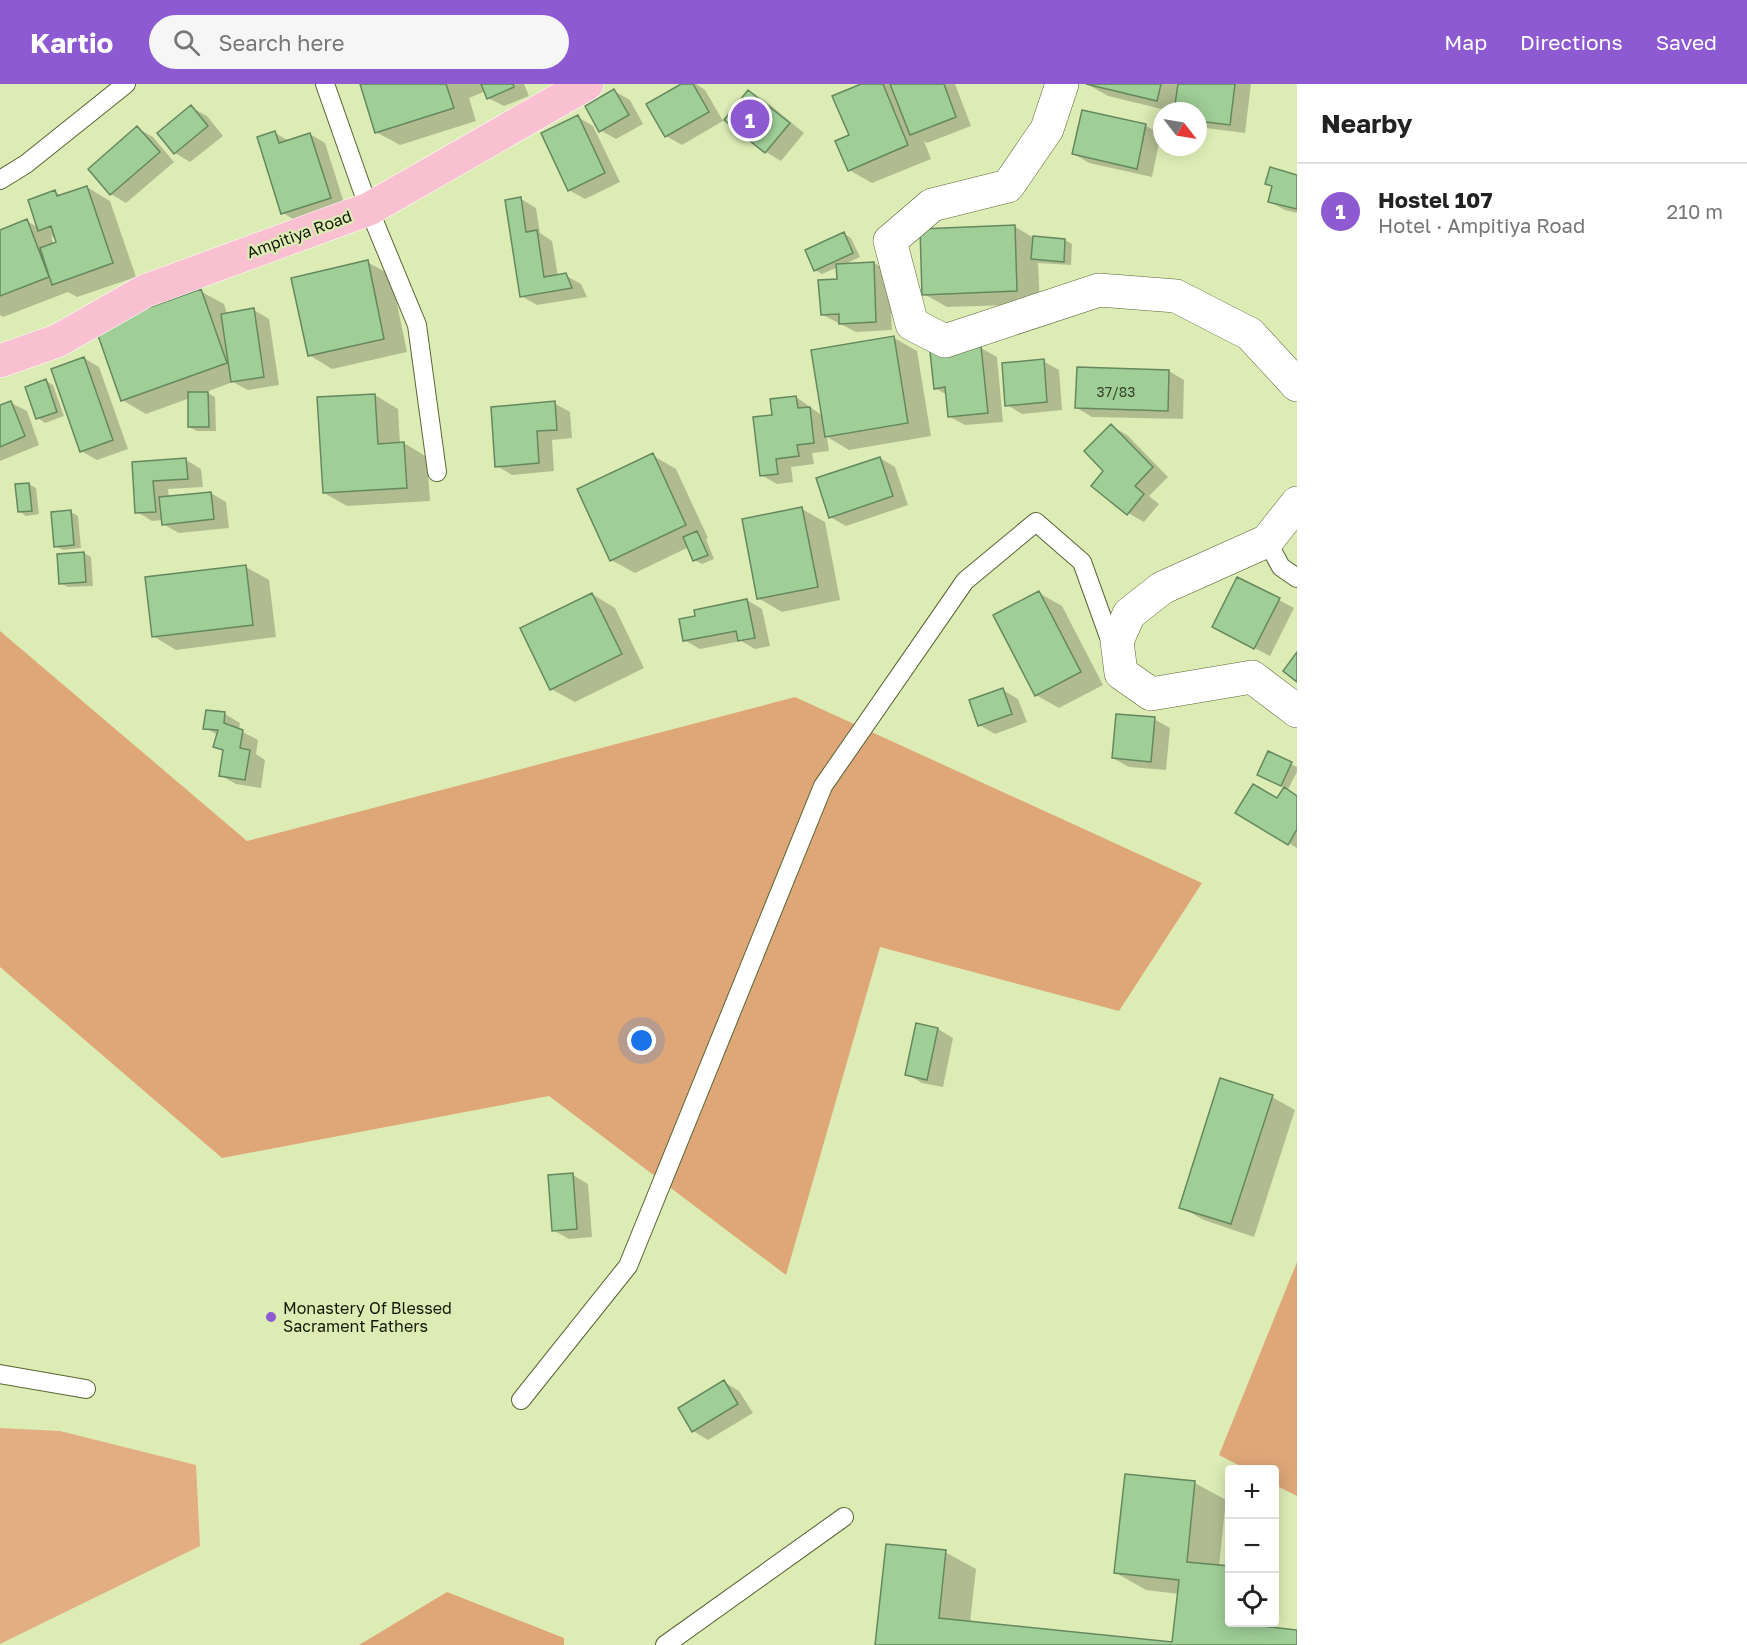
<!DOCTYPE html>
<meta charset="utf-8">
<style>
:root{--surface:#fff;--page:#f6f6f6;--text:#222;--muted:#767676;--line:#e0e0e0;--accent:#8d5ad2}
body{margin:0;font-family:"Golos Text",sans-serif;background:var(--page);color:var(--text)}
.controls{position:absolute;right:18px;bottom:18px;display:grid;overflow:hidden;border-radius:6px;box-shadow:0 3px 15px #0003}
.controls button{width:54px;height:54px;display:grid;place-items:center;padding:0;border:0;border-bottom:2px solid var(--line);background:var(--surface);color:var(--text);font:30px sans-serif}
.compass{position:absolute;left:1153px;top:18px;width:54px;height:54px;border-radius:50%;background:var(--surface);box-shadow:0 3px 15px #0003;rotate:121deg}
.you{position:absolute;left:642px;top:957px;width:21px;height:21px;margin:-15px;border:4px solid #fff;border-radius:50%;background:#1a73e8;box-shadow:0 0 0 9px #1a73e833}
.badge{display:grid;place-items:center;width:39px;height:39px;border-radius:50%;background:var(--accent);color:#fff;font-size:20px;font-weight:700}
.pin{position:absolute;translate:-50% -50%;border:3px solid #fff;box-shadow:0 2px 6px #0006}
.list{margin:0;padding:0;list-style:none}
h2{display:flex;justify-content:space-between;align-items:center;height:78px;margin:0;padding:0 24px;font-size:26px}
h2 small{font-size:20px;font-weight:400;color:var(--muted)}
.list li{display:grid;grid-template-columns:39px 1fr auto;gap:18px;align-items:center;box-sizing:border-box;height:96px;padding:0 24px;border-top:2px solid var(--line)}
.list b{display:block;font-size:22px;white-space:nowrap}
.list p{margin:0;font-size:20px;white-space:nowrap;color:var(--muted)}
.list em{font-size:20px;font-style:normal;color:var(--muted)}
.icon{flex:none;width:33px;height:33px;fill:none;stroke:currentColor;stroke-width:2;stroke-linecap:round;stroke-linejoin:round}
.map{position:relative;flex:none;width:1297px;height:1561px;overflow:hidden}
header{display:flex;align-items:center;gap:36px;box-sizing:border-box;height:84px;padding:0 30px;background:var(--accent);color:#fff}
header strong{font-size:28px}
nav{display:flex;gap:33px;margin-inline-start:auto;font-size:21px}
.search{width:420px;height:54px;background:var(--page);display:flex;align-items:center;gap:15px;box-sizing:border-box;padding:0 21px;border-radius:33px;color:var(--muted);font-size:22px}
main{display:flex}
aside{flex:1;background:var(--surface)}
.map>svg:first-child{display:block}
.green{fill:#e3ae82}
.forest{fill:#dfa778}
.shadow{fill:#0003;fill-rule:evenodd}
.building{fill:#9fce97;stroke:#65885e;stroke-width:1.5}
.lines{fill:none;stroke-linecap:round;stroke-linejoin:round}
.service-casing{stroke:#586432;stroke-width:20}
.minor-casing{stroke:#586432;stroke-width:34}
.primary-casing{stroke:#fff;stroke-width:34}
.service{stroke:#fff;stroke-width:18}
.minor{stroke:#fff;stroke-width:33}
.primary{stroke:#f8c0d1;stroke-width:33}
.poi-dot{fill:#8d5ad2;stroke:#ddecb5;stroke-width:2}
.labels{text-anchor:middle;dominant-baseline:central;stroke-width:4.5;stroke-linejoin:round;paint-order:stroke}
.number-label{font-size:14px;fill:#37462a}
.street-label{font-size:16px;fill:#141805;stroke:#ddecb5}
.poi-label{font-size:16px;fill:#141805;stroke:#ddecb5;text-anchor:start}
</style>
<header>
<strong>Kartio</strong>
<div class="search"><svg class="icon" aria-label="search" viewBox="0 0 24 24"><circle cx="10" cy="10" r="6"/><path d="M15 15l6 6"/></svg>Search here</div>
<nav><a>Map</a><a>Directions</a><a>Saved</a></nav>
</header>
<main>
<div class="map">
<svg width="1297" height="1561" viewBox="0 0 1297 1561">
<rect width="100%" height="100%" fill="#ddecb5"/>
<!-- green -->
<path class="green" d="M0,1344L60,1347L196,1381L200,1462L0,1560Z"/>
<!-- forest -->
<path class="forest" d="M0,547L247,757L795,613L1202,799L1119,927L880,863L786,1191L549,1012L222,1074L0,883Z
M1297,1178V1412L1275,1401L1274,1386L1246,1385L1219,1371Z
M447,1508L564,1554V1561H359Z"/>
<!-- shadow -->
<path class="shadow" d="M361,0H524L529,12L504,22L488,14L486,7L469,14L476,37L400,61L376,48Z
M684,0H696L705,6L723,37L682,61L666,52Z
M865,0H955L971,42L927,59L924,57L931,75L872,99L849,86L851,52Z
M1087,0H1251L1245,49L1198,43V27H1170L1108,12Z
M614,7L630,16L643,40L616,55L600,46Z
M748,8L764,16L804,49L781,77L766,68L726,36Z
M191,23L207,32L223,52L190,78L175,69Z
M1083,28L1146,42L1161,50L1152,93L1089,79L1074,70Z
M578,33L593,42L620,98L585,115L569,106Z
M137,44L153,53L174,78L126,119L111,110Z
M275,49L289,57L310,50L325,59L345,122L298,138L283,129Z
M1271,85L1297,93V129L1285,126L1270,118L1273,103L1267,99Z
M87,103L110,117L136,193L77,213L68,208L3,233L0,231V147L27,137L39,144L55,108L62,112ZM51,152L57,156L54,161Z
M521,115L536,124L540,149L552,157L558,192L565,191L581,200L587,213L537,221L521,212Z
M1014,142L1034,154L1065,156L1072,160L1071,181L1038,179L1040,220L947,223L924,210Z
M844,150L851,154L860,173L843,181L874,179L889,188L892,246L856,248L823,231L839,196L838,183L822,190L815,186Z
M367,178L391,191L407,268L332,285L309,271Z
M200,207L224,220L227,230L254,226L269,235L279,301L248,306L233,298L206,308L215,313L216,347H197L189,343L190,314L146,330L122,316Z
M894,254L917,267L931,352L849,366L827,353L829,367L812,369L814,380L791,383L793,398L777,400L761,391L774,332L796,313L823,332Z
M981,264L997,273L1003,338L965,341L950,333L947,311L935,304Z
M84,274L99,283L128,365L97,376L81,367Z
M1043,277L1059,286L1062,326L1022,330L1007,321Z
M1169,287L1184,296L1183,335L1092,333L1077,324Z
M46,297L53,301L64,332L45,339L38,334Z
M375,311L398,325L400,360L404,359L427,373L430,417L347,422L324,409Z
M11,319L27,327L39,361L0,377V323Z
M554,319L570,328L572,354L552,356L554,387L512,391L497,382Z
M1111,342L1127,351L1168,393L1149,412L1159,420L1144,438L1128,429L1105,387Z
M652,371L676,385L708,454L706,455L714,475L702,480L694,476L689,463L635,489L611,476Z
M880,374L895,383L908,421L846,442L830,433Z
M186,376L201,385L203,403L168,405L169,414L211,409L226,418L229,444L179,449L163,440V436L152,437L137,428L134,379Z
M29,400L36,404L39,430L26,432L19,427Z
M802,425L825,438L840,516L782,528L758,514Z
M71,428L78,432L81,464L63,466L55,462Z
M84,469L91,473L93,502L68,503L60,499Z
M246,483L269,496L276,553L176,566L153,552Z
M1039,509L1062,522L1103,601L1059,624L1036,611Z
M592,510L615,524L644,584L575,618L551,605Z
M747,516L762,525L770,562L755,565L741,557L700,565L684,556Z
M1279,516L1294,524L1270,572L1229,551Z
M1003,606L1018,615L1027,638L995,650L979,641Z
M225,630L240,639L239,646L258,656L256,670L265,676L261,704L236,700L220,691L224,668L215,662L218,651L205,644Z
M1154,635L1170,644L1166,686L1129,683L1113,674Z
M1269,669L1297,683V688L1287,707L1297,713V764L1237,729L1278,716L1285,704L1266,694Z
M918,941L938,945L953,954L943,1003L922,999L907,990Z
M1272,1013L1295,1026L1254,1153L1204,1136L1180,1123Z
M573,1091L588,1100L592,1153L569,1155L553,1146Z
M724,1298L739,1307L753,1329L708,1356L693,1347Z
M1126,1392L1195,1399L1226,1416L1219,1482L1230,1538H1274V1500L1279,1503L1275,1545L1297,1547V1561H877L945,1468L976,1485L970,1539L1173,1559L1179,1510L1146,1506L1116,1489Z"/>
<!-- building -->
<path class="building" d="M360,0H446L454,24L375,49Z
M481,0H513L514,3L487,15Z
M681,0H693L709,28L665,53L646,20Z
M861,0H883L908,61L848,87L835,57L849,51L832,12Z
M890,0H944L956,33L910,51Z
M1086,0H1161L1157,17Z
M1178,0H1235L1230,41L1198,37V27H1174Z
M614,5L629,31L599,48L585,22Z
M748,6L790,39L765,69L724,36Z
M191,21L208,42L174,70L157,49Z
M1082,26L1146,40L1137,85L1072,70Z
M578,31L605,89L568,107L541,49Z
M137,42L160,68L110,111L88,85Z
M275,47L279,59L310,49L331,114L281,130L257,53Z
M1270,83L1297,91V125L1268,118L1272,102L1265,100Z
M87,102L113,179L52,201L40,164L56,158L51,142L38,147L28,116L55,106L57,112Z
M521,113L526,148L537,146L544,193L566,189L572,204L520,213L505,116Z
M27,135L49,193L0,212V146Z
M1015,141L1017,207L922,211L920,145Z
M844,148L853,169L814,187L805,166Z
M1033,152L1065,155L1064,178L1031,175Z
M368,176L384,255L308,272L291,194Z
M874,178L876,238L839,240V230L821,231L818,196L837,195L836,180Z
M201,205L227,279L121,317L95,243Z
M254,224L264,293L231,298L221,230Z
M894,252L908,339L825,353L811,266Z
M981,262L988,329L948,333L945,303L934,305L930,268Z
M84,273L113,356L80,368L51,285Z
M1044,275L1047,318L1005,322L1002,279Z
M1077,283L1169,286L1168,327L1075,324Z
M46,295L57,328L36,335L25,303Z
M188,308H208L209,343H188Z
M375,310L378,360L404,358L407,404L323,409L317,313Z
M796,312L798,324L810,323L814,359L797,361L799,372L776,375L778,390L760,392L753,333L772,331L770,315Z
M11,317L25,352L0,363V321Z
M555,317L557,346L537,347L539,379L495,383L491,323Z
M1111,340L1153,383L1135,402L1144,410L1127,431L1091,402L1103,387L1084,367Z
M653,369L686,441L610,477L577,405Z
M880,373L893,412L829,434L816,394Z
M186,374L188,395L153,397L156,428L135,429L132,378Z
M29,399L32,427L18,428L15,400Z
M211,408L214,435L162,441L159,413Z
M802,423L818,503L757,515L742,435Z
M71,426L74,461L54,463L51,428Z
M697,447L708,471L693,477L683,453Z
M84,468L86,498L59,500L57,470Z
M246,481L253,541L152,553L145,493Z
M1237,493L1280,514L1254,565L1212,543Z
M1039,507L1081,588L1035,612L993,531Z
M592,509L622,570L550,606L520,544Z
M747,515L755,554L738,557L736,547L683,557L679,535L695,532L694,526Z
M1297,568V598L1283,587Z
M1003,604L1012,630L978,642L969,616Z
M206,626L225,628L224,639L243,646L240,664L250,666L245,696L219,692L223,666L213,663L218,646L203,645Z
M1116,630L1155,633L1151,678L1112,674Z
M1268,667L1292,678L1281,702L1257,691Z
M1253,700L1277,714L1284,703L1297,712V745L1288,761L1235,729Z
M916,939L938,944L927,996L905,991Z
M1220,994L1273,1011L1231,1140L1179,1124Z
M573,1089L577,1145L552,1147L548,1091Z
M724,1296L738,1320L692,1348L678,1324Z
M1125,1390L1195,1397L1187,1478L1230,1482V1538H1244V1540L1297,1546V1561H875L886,1460L946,1466L939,1534L1172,1558L1179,1496L1114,1489Z"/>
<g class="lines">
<!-- service casing -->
<g class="service-casing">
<path id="service" d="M325,0L369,125L417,241L437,388
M0,96L26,80L126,0
M1267,457L1281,483L1297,494
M0,1290L86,1305
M521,1316L628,1182L823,702L965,497L1036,438L1082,478L1113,564
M665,1561L844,1433"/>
</g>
<!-- minor casing -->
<g class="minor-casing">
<path id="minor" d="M1062,0L1047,45L1008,102L932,121L890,157L912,240L945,257L1099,206L1176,212L1250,250L1297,301
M1297,419L1267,457L1162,504L1129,530L1117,557L1121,589L1151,610L1252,593L1297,627"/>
</g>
<!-- primary casing -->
<g class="primary-casing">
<path id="primary" d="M0,277L57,257L145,207L369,125L587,0"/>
</g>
<!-- service -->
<use href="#service" class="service"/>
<!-- minor -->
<use href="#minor" class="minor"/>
<!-- primary -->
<use href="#primary" class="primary"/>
</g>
<!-- markers -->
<circle class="poi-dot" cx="271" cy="1233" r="6"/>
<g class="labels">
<!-- number labels -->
<g class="number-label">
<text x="1116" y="307">37/83</text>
</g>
<!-- street labels -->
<g class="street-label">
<text transform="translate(299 150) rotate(-20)">Ampitiya Road</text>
</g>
<!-- poi labels -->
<g class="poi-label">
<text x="283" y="1224">Monastery Of Blessed<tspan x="283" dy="18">Sacrament Fathers</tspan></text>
</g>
</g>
</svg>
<div class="controls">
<button>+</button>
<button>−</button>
<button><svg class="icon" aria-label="locate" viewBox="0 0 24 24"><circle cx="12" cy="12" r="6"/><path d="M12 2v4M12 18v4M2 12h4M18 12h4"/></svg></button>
</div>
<svg class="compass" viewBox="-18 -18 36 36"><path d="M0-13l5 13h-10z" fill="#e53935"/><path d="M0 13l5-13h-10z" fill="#767676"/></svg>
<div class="you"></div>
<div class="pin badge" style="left:750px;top:35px">1</div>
</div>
<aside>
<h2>Nearby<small></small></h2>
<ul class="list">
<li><span class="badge">1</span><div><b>Hostel 107</b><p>Hotel · Ampitiya Road</p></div><em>210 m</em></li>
</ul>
</aside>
</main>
